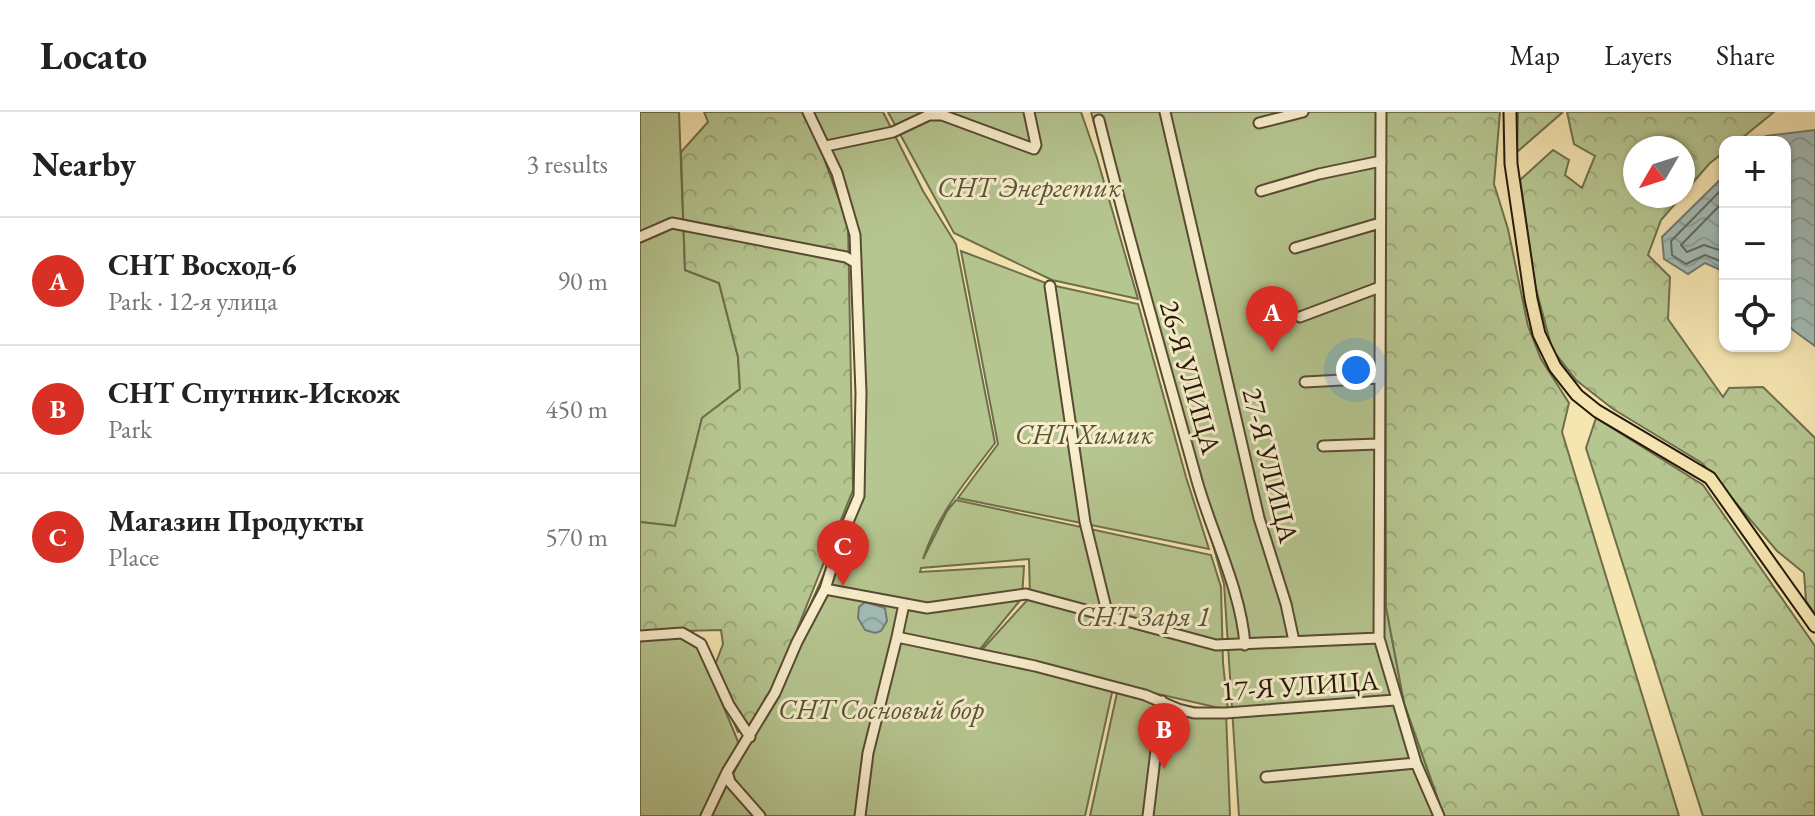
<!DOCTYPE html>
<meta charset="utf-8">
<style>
:root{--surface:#fff;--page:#f2f2f2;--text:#222;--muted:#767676;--line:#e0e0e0;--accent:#d93025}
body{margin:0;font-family:"EB Garamond",serif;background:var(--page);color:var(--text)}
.controls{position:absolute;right:24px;top:24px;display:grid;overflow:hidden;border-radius:16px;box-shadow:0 2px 6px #0004}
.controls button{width:72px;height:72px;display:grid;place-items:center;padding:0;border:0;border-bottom:2px solid var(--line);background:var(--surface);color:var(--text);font:40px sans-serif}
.compass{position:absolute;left:983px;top:24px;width:72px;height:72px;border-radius:50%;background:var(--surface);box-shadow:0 2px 6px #0004;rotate:231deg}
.you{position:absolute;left:716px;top:258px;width:28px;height:28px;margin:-20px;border:6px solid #fff;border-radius:50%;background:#1a73e8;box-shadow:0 0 0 12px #1a73e833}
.badge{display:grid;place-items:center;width:52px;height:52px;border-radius:50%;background:var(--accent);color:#fff;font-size:26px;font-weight:700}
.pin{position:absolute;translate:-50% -66px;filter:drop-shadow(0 2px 4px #0008)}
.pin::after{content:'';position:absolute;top:42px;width:28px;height:24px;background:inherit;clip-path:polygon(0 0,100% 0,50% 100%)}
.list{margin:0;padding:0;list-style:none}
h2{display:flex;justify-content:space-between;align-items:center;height:104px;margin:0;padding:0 32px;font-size:34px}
h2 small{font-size:26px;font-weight:400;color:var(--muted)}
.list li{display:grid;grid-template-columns:52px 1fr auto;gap:24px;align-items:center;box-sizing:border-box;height:128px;padding:0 32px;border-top:2px solid var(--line)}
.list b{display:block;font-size:30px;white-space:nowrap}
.list p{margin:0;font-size:26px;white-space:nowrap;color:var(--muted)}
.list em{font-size:26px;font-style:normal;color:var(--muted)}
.icon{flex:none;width:44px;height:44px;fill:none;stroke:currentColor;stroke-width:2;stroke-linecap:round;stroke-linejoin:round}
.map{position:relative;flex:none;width:1175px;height:704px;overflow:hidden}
header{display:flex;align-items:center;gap:48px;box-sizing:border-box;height:112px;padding:0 40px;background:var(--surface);border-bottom:2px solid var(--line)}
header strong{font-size:38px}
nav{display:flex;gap:44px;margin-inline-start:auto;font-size:28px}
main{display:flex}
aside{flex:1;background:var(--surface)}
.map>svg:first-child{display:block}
.green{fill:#b6c690;stroke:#6e6e4c;stroke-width:2}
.forest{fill:url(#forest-crowns);stroke:#6e6e4c;stroke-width:2}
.water{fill:url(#water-waves);stroke:#707a72;stroke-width:2}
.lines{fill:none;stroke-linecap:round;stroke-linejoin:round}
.shore{stroke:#646a60;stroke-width:2}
.minor-casing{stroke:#594a33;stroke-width:13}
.major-casing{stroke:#251709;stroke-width:15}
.minor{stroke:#f8eecc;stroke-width:9}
.major{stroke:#f5e5b1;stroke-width:11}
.labels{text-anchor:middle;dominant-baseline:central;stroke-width:6;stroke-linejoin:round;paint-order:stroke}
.park-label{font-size:28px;font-style:italic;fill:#585438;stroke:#f8eecc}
.street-label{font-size:28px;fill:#251709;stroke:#f8eecc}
</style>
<header>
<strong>Locato</strong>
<nav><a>Map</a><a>Layers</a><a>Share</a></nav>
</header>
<main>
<aside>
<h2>Nearby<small>3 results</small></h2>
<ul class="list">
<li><span class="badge">A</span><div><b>СНТ Восход-6</b><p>Park · 12-я улица</p></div><em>90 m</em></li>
<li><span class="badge">B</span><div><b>СНТ Спутник-Искож</b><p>Park</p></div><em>450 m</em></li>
<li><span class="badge">C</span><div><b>Магазин Продукты</b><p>Place</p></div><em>570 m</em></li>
</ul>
</aside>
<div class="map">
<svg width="1175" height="704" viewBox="0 0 1175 704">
<defs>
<pattern id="forest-crowns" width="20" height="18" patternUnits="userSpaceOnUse" patternTransform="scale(2)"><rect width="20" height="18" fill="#b6c690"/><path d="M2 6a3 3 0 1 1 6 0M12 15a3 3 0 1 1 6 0" fill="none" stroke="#9ca97b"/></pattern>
<pattern id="water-waves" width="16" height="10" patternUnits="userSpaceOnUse" patternTransform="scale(2)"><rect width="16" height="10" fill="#a2bcb8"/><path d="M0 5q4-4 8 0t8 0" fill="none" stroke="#8ba19d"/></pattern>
</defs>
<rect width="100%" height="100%" fill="#f5e5b1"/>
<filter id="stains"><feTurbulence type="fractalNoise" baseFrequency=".0025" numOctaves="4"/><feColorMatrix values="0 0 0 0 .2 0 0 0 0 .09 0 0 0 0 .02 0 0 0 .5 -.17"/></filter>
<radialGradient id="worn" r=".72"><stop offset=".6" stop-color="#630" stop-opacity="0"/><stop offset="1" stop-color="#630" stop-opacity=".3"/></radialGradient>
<!-- green -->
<path class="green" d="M0,0H39L45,158L79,171L98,245L100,277L62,306L35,414L0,410Z
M170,0H243L283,79L316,132L355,331C327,368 297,403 283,447L307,399L316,388L571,443L581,475L583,551L588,598L339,541L390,485L389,447L281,456L280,460L384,454L382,486L336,542L473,576L445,704H70L106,638L218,385L219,120Z
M248,0H441L457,46L498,187L412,168L314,121Z
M451,0H745L746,495L764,591L804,704H599L584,472Z
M321,139L411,173L498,192L546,365L569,437L318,386L358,332Z
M52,518L99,632L60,704H0V520Z
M477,581L586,601L590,704H450Z"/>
<!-- forest -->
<path class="forest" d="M64,0H172L168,2L208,113L213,378L132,580L114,613L98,620L72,561L83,532L81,518L0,520V410L35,414L62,306L100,277L98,245L79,171L45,158L41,40L68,10Z
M745,0H860L854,72L868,117L888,214L901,247L929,291L922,320L1039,704H804L764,591L746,495Z
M878,0H923L877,40Z
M927,0H1134L1097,30H1085V39L1069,52L1043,82V36H995V84H1042L1021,108L1008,143L1030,165L1028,207L1083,285L1089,276L1123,275L1175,326V502L1166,489L1164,461L1137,439L1062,351L973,297L936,268L912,237L895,173L880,68L913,38L929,48L925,63L942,76L955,44L934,32Z
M956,306L1063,373L1175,534V704H1063L946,336Z"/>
<!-- water -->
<path class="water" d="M1175,18V234L1153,218L1145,208V30H1119L1126,24Z
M1085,63V160L1065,151L1048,162L1024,147L1022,125Z
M225,490L245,496L247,509L241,519L235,521L225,518L218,506L219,495Z"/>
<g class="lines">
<!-- shore -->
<path class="shore" d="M1085,74L1031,129L1032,143L1046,152L1065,143L1085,151
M1085,88L1041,133L1047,140L1064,133L1085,140"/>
<!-- minor casing -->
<g class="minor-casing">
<path id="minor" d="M525,0L619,406L646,492L654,529
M741,0L739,526L776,651L799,704
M459,8C489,129 524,249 557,369C572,422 601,478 605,533
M619,11L663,0
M186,34L253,20L289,3H302L394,37L396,33L389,0
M621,79L679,62L741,49
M0,125L32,111L206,145L216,151
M655,136L740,111
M410,174L445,410L468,504
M660,205L740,175
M665,270L739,266
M683,334L738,332
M185,477L287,496L386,482L576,533L739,526
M264,492L257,525L395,554L505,583L538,597L554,601H586L755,588
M0,524L42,521L61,532L89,593L110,625
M87,660L90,670L120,704
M626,665L776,651
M66,704L87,660L135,581L157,530L185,477L200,429L219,384L221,281L215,123L197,61L168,0
M220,704L228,641L257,525
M508,704L522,589"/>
</g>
<!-- major casing -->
<g class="major-casing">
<path id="major" d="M870,0L871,52L891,187L899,222L915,255L937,283L957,299L1070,366L1175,514"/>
</g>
<!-- minor -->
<use href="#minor" class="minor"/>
<!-- major -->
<use href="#major" class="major"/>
</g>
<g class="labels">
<!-- park labels -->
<g class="park-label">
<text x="389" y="75">СНТ Энергетик</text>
<text x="444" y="322">СНТ Химик</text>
<text x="503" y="504">СНТ Заря 1</text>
<text x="241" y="597">СНТ Сосновый бор</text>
</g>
<!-- street labels -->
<g class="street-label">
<text transform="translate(551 265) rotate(74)">26-Я УЛИЦА</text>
<text transform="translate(631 353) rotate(76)">27-Я УЛИЦА</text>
<text transform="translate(660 573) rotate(-4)">17-Я УЛИЦА</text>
</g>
</g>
<rect width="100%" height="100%" filter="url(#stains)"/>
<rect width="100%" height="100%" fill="url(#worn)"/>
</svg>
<div class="controls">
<button>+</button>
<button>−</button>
<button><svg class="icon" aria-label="locate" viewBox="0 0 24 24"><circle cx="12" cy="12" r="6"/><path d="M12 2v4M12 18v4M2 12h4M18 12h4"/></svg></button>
</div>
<svg class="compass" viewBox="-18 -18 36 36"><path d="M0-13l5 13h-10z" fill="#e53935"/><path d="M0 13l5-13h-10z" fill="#767676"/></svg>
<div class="you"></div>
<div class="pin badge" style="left:632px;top:240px">A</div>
<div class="pin badge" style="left:524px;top:657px">B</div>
<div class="pin badge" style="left:203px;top:474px">C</div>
</div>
</main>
